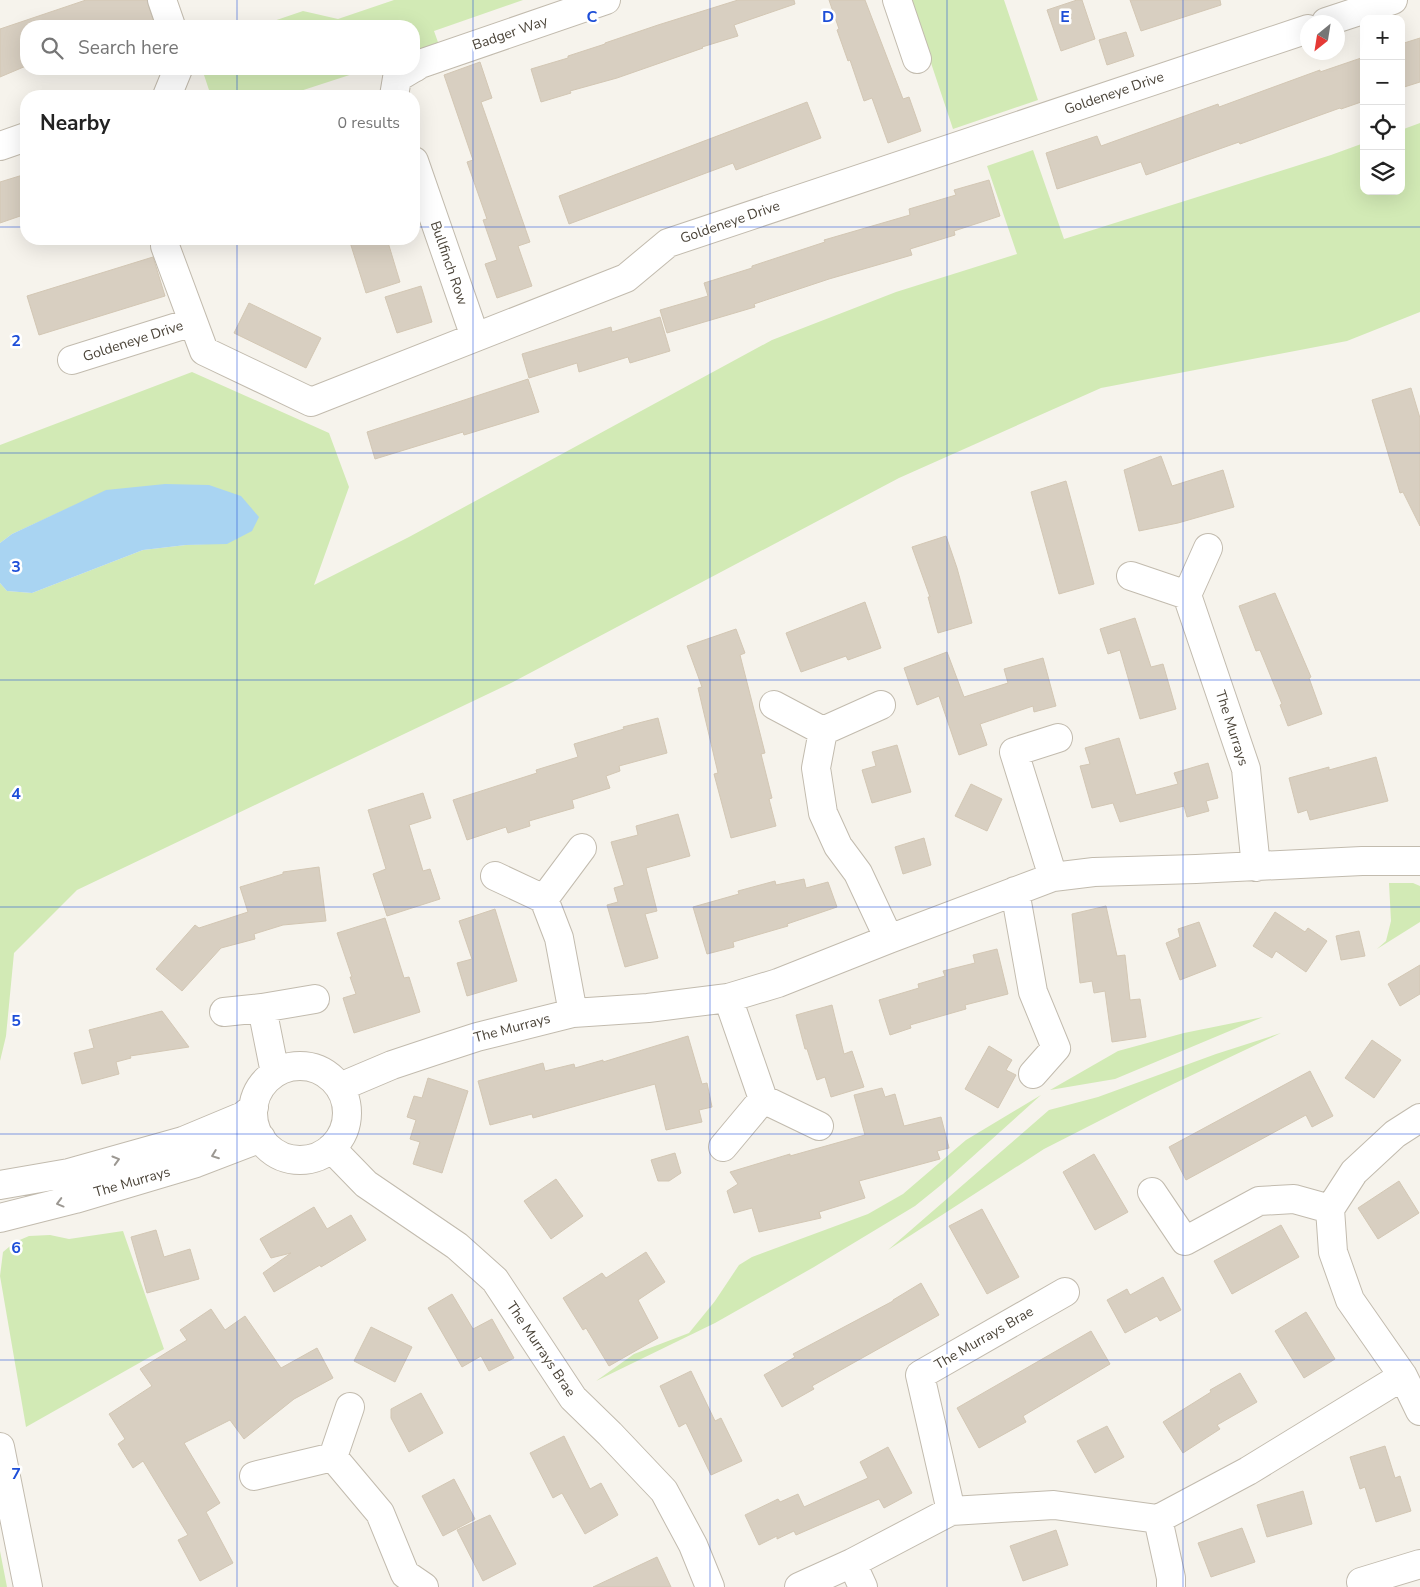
<!DOCTYPE html>
<meta charset="utf-8">
<style>
:root{--surface:#fff;--page:#f2f2f2;--text:#222;--muted:#767676;--line:#e0e0e0}
body{margin:0;font-family:"Nunito Sans",sans-serif;background:var(--page);color:var(--text)}
.controls{position:absolute;right:15px;top:15px;display:grid;overflow:hidden;border-radius:10px;box-shadow:0 5px 20px #0002}
.controls button{width:45px;height:45px;display:grid;place-items:center;padding:0;border:0;border-bottom:1px solid var(--line);background:var(--surface);color:var(--text);font:25px sans-serif}
.compass{position:absolute;left:1300px;top:15px;width:45px;height:45px;border-radius:50%;background:var(--surface);box-shadow:0 5px 20px #0002;rotate:210deg}
.list{margin:0;padding:0;list-style:none}
h2{display:flex;justify-content:space-between;align-items:center;height:65px;margin:0;padding:0 20px;font-size:21px}
h2 small{font-size:16px;font-weight:400;color:var(--muted)}
.icon{flex:none;width:28px;height:28px;fill:none;stroke:currentColor;stroke-width:2;stroke-linecap:round;stroke-linejoin:round}
.map{position:relative;flex:none;width:1420px;height:1587px;overflow:hidden}
.search{position:absolute;background:var(--surface);box-shadow:0 5px 20px #0002;left:20px;top:20px;width:400px;height:55px;display:flex;align-items:center;gap:12px;box-sizing:border-box;padding:0 18px;border-radius:20px;color:var(--muted);font-size:19px}
.panel{position:absolute;background:var(--surface);box-shadow:0 5px 20px #0002;left:20px;top:90px;width:400px;height:155px;border-radius:20px}
.map>svg:first-child{display:block}
.green{fill:#d2eab5}
.water{fill:#a9d4f2}
.building{fill:#d8cfc1;stroke:#d3c7b4}
.lines{fill:none;stroke-linecap:round;stroke-linejoin:round}
.minor-casing{stroke:#c2bbae;stroke-width:30}
.minor{stroke:#fff;stroke-width:28}
.oneway{stroke:#9c9892}
.grid{fill:none;stroke:#1d4ed8;stroke-width:1;stroke-opacity:0.55}
.labels{text-anchor:middle;dominant-baseline:central;stroke-width:5;stroke-linejoin:round;paint-order:stroke}
.street-label{font-size:14px;fill:#4b4439;stroke:#fff}
.grid-label{font-size:16px;text-anchor:middle;font-weight:bold;fill:#1d4ed8;stroke:#fff;stroke-width:5;stroke-linejoin:round;paint-order:stroke}
</style>
<div class="map">
<svg width="1420" height="1587" viewBox="0 0 1420 1587">
<rect width="100%" height="100%" fill="#f6f3ec"/>
<!-- green -->
<path class="green" d="M394,0H523L434,31L439,45L414,54V26H259L303,11L338,19Z
M910,0H1004L1038,100L953,129Z
M202,69H368L285,96H211Z
M1420,123V312L1347,341L1101,388L899,478L513,682L77,890L14,953L6,1036L0,1061V583L7,591L32,593L143,550L186,545L227,543L106,491L12,534L0,543V445L192,372L329,433L349,487L314,585L409,537L772,340L896,292L1017,254L987,166L1033,150L1064,239L1331,155L1364,143V191H1401V130Z
M1389,883H1413L1420,886V922L1377,949L1386,941L1391,921Z
M1263,1017L1115,1079L1050,1090L1118,1051L1184,1033Z
M1281,1033L1150,1095L1044,1149L888,1250L1049,1110L1098,1097L1216,1054Z
M1041,1095L941,1185L915,1206L814,1267L715,1323L596,1381L634,1354L689,1333L715,1301L739,1265L752,1257L868,1214L903,1194L966,1140Z
M123,1231L164,1349L26,1427L0,1276L3,1252L15,1242L29,1236L50,1235L69,1239Z
M0,1551L7,1587H0Z"/>
<!-- water -->
<path class="water" d="M165,484L209,485L241,496L259,517L252,531L227,544L186,545L143,550L32,593L7,591L0,583V543L12,534L106,490Z"/>
<!-- building -->
<path class="building" d="M86,0H147L155,26H26V66L0,77V29Z
M738,0H794L795,4L734,25L738,36L702,47L703,48L617,78L570,91L571,93L541,102L531,69L568,58V56L605,44V43L658,25Z
M829,0H865L903,99L909,97L921,131L888,143L872,98L864,101L850,60L848,61L837,30L839,29Z
M1077,0H1082L1095,39L1061,51L1047,10Z
M1130,0H1220L1221,5L1141,31Z
M1126,32L1134,56L1107,65L1099,40Z
M1420,38V82L1401,88V44Z
M1364,57V101L1341,109L1340,108L1240,144L1239,142L1146,175L1141,162L1057,189L1046,153L1097,136L1101,146L1218,104L1219,107L1320,70V72Z
M480,62L492,98L481,102L530,242L518,246L532,286L497,298L485,264L497,260L483,220L487,219L467,162L473,160L444,75Z
M807,102L821,138L736,170L733,163L569,224L559,196Z
M26,174V214L0,223V182Z
M989,180L1000,216L954,231L955,235L910,249L912,255L829,279L754,304L755,307L667,333L660,310L708,296L704,283L752,268V266L825,242L824,240L910,215L909,209L956,195L954,190Z
M349,239H387L400,282L366,293Z
M153,257L165,296L39,335L27,296Z
M421,286L432,322L397,333L385,297Z
M249,303L321,338L306,368L234,333Z
M660,317L670,351L630,363L628,357L579,372L577,363L529,378L522,354L611,327L612,332Z
M528,379L539,412L464,435L463,432L375,459L367,432Z
M1411,388L1420,418V526L1403,492L1400,493L1372,400Z
M1161,456L1172,486L1223,470L1234,507L1178,523L1139,531L1124,470Z
M1066,481L1094,584L1059,594L1031,492Z
M946,536L957,568L972,623L938,633L928,597H930L912,547Z
M1275,593L1311,677L1309,678L1322,714L1288,726L1280,705L1282,704L1260,650L1256,651L1239,606Z
M865,602L881,648L848,660L846,656L801,672L786,633Z
M1135,618L1151,667L1163,664L1176,709L1140,719L1120,650L1108,654L1100,629Z
M736,629L745,653L740,655L765,753L761,754L772,798L769,799L776,826L731,838L714,774L718,773L698,688L702,687L687,646Z
M947,652L964,697L1008,683L1004,669L1043,658L1056,706L1034,712L1033,706L980,724L987,745L959,755L939,696L917,705L904,668Z
M658,718L667,753L619,766L620,771L606,776L610,788L572,800L574,808L529,821L530,826L508,833L506,827L467,840L453,800L537,773L536,770L578,757L574,744L624,729L623,727Z
M1119,738L1136,795L1178,784L1174,773L1208,763L1218,798L1206,801L1209,811L1187,817L1184,806L1120,822L1113,803L1092,808L1080,766L1090,764L1085,748Z
M897,745L911,792L872,803L862,770L876,766L872,752Z
M1376,757L1388,801L1310,820L1307,810L1298,813L1289,778L1329,767V770Z
M971,784L1002,799L987,831L955,816Z
M423,793L431,818L409,825L423,871L430,869L440,899L387,916L373,874L386,869L368,810Z
M678,814L690,856L646,868L657,911L645,914L658,958L625,967L607,905L618,902L614,888L624,885L611,842L638,835L636,826Z
M924,838L931,865L903,874L895,847Z
M319,867L326,921L283,925L254,934L255,939L221,948L182,991L156,969L195,925L199,928L248,912L240,887L283,874V872Z
M804,879L806,888L828,882L837,907L787,924L788,926L733,942L734,947L707,954L693,907L739,894L738,891L775,881L776,885Z
M1106,906L1117,956L1125,955L1130,1000L1140,999L1146,1037L1112,1042L1105,991L1094,993L1092,981L1080,983L1072,914Z
M495,909L517,981L467,996L457,963L472,959L459,921Z
M1275,912L1305,932L1308,928L1327,941L1306,972L1276,951L1272,958L1253,946Z
M385,918L404,978L409,977L420,1012L354,1033L343,998L356,994L350,977H352L337,933Z
M1199,922L1216,966L1180,980L1166,943L1180,937L1178,929Z
M1359,931L1365,956L1341,960L1336,936Z
M997,949L1008,994L965,1005L966,1009L910,1025L911,1028L890,1035L879,1000L919,988L918,984L945,976L943,971L975,963L973,955Z
M1420,965V994L1400,1006L1388,984Z
M832,1005L844,1054L852,1051L864,1087L831,1097L825,1077L817,1080L807,1049H805L796,1015Z
M162,1011L189,1047L130,1056L131,1058L116,1062L119,1074L82,1084L74,1053L94,1048L89,1030Z
M688,1036L702,1084L707,1083L712,1107L699,1110L702,1122L666,1130L655,1084L533,1118L532,1114L490,1125L478,1081L543,1063L545,1071L574,1064L575,1068L603,1060V1062Z
M1372,1040L1401,1060L1374,1098L1345,1078Z
M989,1046L1012,1060L1006,1070L1016,1075L998,1108L965,1089Z
M1310,1071L1333,1116L1312,1127L1306,1115L1186,1180L1169,1147Z
M428,1078L468,1091L442,1173L413,1164L420,1142L410,1139L416,1120L407,1117L414,1096L422,1098Z
M882,1088L885,1097L895,1094L904,1126L941,1117L949,1148L937,1151L940,1159L859,1181L865,1198L819,1212L821,1218L759,1232L752,1208L734,1213L727,1191L738,1184L730,1172L790,1154V1156L865,1135L854,1095Z
M675,1153L681,1173L669,1181H658L651,1160Z
M1094,1154L1128,1212L1095,1230L1063,1172Z
M556,1179L583,1216L551,1239L524,1201Z
M1399,1181L1419,1213L1378,1239L1358,1208Z
M314,1207L327,1229L351,1215L366,1240L321,1267L320,1265L274,1292L263,1273L291,1253L271,1258L260,1239Z
M982,1209L1019,1277L987,1294L949,1226Z
M1281,1225L1299,1257L1232,1294L1214,1261Z
M156,1230L164,1257L190,1249L199,1279L147,1293L131,1237Z
M646,1252L665,1282L638,1300L658,1338L609,1366L586,1328L583,1330L563,1298L602,1273L606,1278Z
M1163,1277L1181,1310L1160,1321L1157,1316L1125,1333L1107,1300L1127,1289L1130,1295Z
M921,1283L939,1315L812,1386L814,1389L782,1407L764,1375L795,1357L793,1354L893,1301V1300Z
M452,1294L473,1329L492,1319L514,1358L489,1371L481,1356L462,1367L428,1308Z
M211,1309L225,1330L245,1316L281,1368L317,1348L333,1378L294,1399L244,1439L230,1420L184,1443L220,1503L206,1512L233,1563L200,1581L178,1540L188,1535L143,1461L133,1468L118,1444L125,1439L109,1414L152,1386L140,1369L187,1340L180,1330Z
M1306,1312L1335,1359L1304,1378L1275,1331Z
M371,1327L412,1347L395,1382L354,1361Z
M1091,1331L1110,1364L1023,1416L1026,1422L979,1448L957,1408Z
M691,1371L715,1421L721,1418L742,1461L711,1475L686,1423L679,1427L660,1386Z
M1240,1373L1257,1402L1217,1425L1220,1429L1183,1453L1163,1422L1211,1392L1210,1390Z
M421,1393L443,1433L409,1452L391,1418V1409Z
M1107,1426L1124,1457L1095,1473L1077,1441Z
M564,1436L590,1489L601,1483L618,1515L585,1534L562,1493L553,1498L530,1453Z
M1385,1446L1395,1478L1400,1476L1411,1511L1376,1522L1365,1487L1360,1489L1350,1457Z
M888,1447L912,1493L884,1508L879,1499L796,1535L794,1531L777,1539V1536L759,1545L745,1515L778,1499L780,1502L798,1494L804,1507L868,1478L860,1462Z
M454,1479L475,1519L443,1536L422,1496Z
M1303,1491L1312,1524L1267,1537L1257,1505Z
M490,1515L516,1564L483,1581L457,1530Z
M1242,1528L1255,1562L1211,1577L1198,1543Z
M1056,1530L1068,1565L1023,1581L1010,1546Z
M657,1557L671,1587H593Z"/>
<g class="lines">
<!-- minor casing -->
<g class="minor-casing">
<path id="minor" d="M162,0L171,26
M897,0L917,59
M1326,22L1393,0
M414,68L420,64L606,0
M167,96L178,69
M394,96L397,78L412,69
M0,146L26,137
M414,161L475,337
M165,239V246L204,351L311,402L626,278L668,243L1308,29
M72,360L193,322
M1208,548L1187,595L1246,769L1256,867
M1131,576L1187,595
M774,705L823,731
M881,705L823,731L816,768L823,813L838,846L858,873L889,939
M495,876L544,899
M1053,877L1014,752L1058,738
M1015,891L1033,992L1056,1048L1033,1074
M224,1012L262,1008
M573,1013L559,938L544,899L582,848
M253 1113a47 47 0 1 1 94 0a47 47 0 1 1-94 0Z
M275,1073L262,1008L315,999
M340,1087L392,1065L434,1051L477,1037L573,1013L648,1008L728,998L778,983L889,939L1053,877L1094,872L1196,869L1362,861H1420
M763,1099L819,1126
M723,1147L763,1099L728,998
M331,1148L366,1184L457,1246L495,1280L573,1398L610,1434L664,1491L693,1545L710,1587
M0,1185L69,1173L183,1141L243,1116L254,1107
M1152,1192L1185,1241L1259,1201L1294,1199L1330,1209
M0,1218L75,1199L196,1163L261,1138
M1403,1376L1420,1411
M0,1447L28,1587
M333,1457L350,1407
M254,1476L333,1457L380,1513L405,1574L424,1587
M951,1511L920,1375L1065,1292
M1158,1519L1171,1578V1587
M852,1563L863,1587
M1361,1582L1420,1564
M799,1587L852,1563L951,1511L1054,1505L1158,1519L1248,1471L1403,1376L1350,1300L1333,1252L1330,1209L1354,1172L1395,1134L1420,1118"/>
</g>
<!-- minor -->
<use href="#minor" class="minor"/>
</g>
<!-- one-way arrows -->
<defs><path id="oneway-chevron" d="M-2-3.5L2.5 0L-2 3.5" fill="none" stroke-width="1.6" stroke-linecap="round" stroke-linejoin="round" transform="scale(1.25)"/></defs>
<g class="oneway">
<use href="#oneway-chevron" transform="translate(215 1155) rotate(159)"/>
<use href="#oneway-chevron" transform="translate(116 1160) rotate(-16)"/>
<use href="#oneway-chevron" transform="translate(60 1203) rotate(165)"/>
</g>
<!-- grid -->
<path class="grid" d="M237,0V26M473,0V1587M710,0V1587M947,0V1587M1183,0V1587M237,69V96M0,227H26M414,227H1420M237,239V1587M0,453H1420M0,680H1420M0,907H1420M0,1134H1420M0,1360H1420"/>
<g class="labels">
<!-- street labels -->
<g class="street-label">
<text transform="translate(510 33) rotate(-19)">Badger Way</text>
<text transform="translate(1114 93) rotate(-19)">Goldeneye Drive</text>
<text transform="translate(730 222) rotate(-19)">Goldeneye Drive</text>
<text transform="translate(449 263) rotate(71)">Bullfinch Row</text>
<text transform="translate(133 341) rotate(-18)">Goldeneye Drive</text>
<text transform="translate(1232 728) rotate(72)">The Murrays</text>
<text transform="translate(512 1028) rotate(-15)">The Murrays</text>
<text transform="translate(132 1182) rotate(-16)">The Murrays</text>
<text transform="translate(984 1338) rotate(-30)">The Murrays Brae</text>
<text transform="translate(541 1349) rotate(56)">The Murrays Brae</text>
</g>
</g>
<g class="grid-label">
<text x="592" y="22">C</text>
<text x="828" y="22">D</text>
<text x="1065" y="22">E</text>
<text x="16" y="346">2</text>
<text x="16" y="572">3</text>
<text x="16" y="799">4</text>
<text x="16" y="1026">5</text>
<text x="16" y="1253">6</text>
<text x="16" y="1479">7</text>
</g>
</svg>
<div class="controls">
<button>+</button>
<button>−</button>
<button><svg class="icon" aria-label="locate" viewBox="0 0 24 24"><circle cx="12" cy="12" r="6"/><path d="M12 2v4M12 18v4M2 12h4M18 12h4"/></svg></button>
<button><svg class="icon" aria-label="layers" viewBox="0 0 24 24"><path d="M12 4l9 5-9 5-9-5zM3 14l9 5 9-5"/></svg></button>
</div>
<svg class="compass" viewBox="-18 -18 36 36"><path d="M0-13l5 13h-10z" fill="#e53935"/><path d="M0 13l5-13h-10z" fill="#767676"/></svg>
<div class="search"><svg class="icon" aria-label="search" viewBox="0 0 24 24"><circle cx="10" cy="10" r="6"/><path d="M15 15l6 6"/></svg>Search here</div>
<section class="panel">
<h2>Nearby<small>0 results</small></h2>
<ul class="list">
</ul>
</section>
</div>
